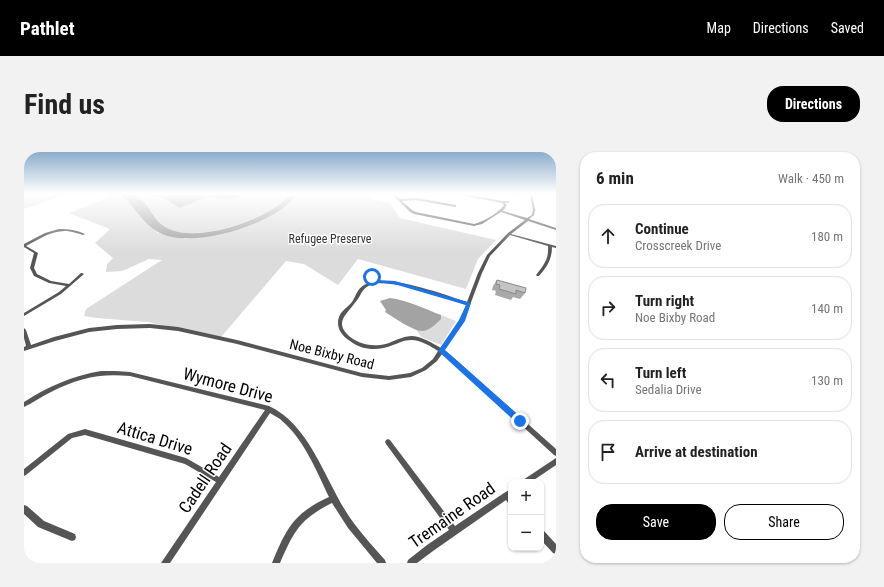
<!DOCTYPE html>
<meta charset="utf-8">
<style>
:root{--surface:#fff;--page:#f2f2f2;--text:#222;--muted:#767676;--line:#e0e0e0;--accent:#000}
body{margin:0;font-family:"Roboto Condensed",sans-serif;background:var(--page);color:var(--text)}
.controls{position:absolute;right:12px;bottom:12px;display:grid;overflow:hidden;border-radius:8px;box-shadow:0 1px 3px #0004}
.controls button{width:36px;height:36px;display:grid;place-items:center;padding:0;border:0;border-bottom:1px solid var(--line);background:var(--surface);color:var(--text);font:20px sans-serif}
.stop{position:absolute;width:12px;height:12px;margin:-9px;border:3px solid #1a73e8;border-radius:50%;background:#fff}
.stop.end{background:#1a73e8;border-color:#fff;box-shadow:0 1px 4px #0008}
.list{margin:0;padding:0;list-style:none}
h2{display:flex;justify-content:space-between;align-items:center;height:52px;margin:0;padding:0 16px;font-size:17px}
h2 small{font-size:13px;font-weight:400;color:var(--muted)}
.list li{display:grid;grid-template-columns:26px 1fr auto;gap:12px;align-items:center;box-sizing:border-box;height:64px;margin:0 8px 8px;padding:0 8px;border:1px solid var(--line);border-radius:16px}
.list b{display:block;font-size:15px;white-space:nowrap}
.list p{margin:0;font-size:13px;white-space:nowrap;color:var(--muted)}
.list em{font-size:13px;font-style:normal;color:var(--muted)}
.actions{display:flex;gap:8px;padding:12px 16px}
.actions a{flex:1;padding:9px 0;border:1px solid var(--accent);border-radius:16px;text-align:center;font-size:14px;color:var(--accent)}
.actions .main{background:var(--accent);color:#fff}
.icon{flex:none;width:22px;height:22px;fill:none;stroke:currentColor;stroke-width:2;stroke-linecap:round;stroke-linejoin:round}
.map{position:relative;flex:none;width:532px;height:411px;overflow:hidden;border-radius:16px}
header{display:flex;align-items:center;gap:24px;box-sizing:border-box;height:56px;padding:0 20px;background:var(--accent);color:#fff}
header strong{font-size:19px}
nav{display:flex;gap:22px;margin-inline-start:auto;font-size:14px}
.intro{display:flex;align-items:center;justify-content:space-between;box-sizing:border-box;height:96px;padding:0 24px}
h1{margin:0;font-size:28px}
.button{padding:10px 18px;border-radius:16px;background:var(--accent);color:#fff;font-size:14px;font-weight:700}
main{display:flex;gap:24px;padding:0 24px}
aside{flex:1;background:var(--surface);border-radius:16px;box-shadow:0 1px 3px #0004}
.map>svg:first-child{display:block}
.green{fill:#dcdcdc}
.water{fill:#a3a3a3}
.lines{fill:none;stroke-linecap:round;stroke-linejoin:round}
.minor{fill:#555;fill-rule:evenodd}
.wall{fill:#a9a9a9}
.building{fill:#c4c4c4;stroke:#898989}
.route{fill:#1a73e8}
.labels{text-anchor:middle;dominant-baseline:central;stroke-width:3;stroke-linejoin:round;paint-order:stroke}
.far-park-label{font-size:12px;fill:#333;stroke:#fff}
.street-label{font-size:14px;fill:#000;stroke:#fff}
.near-street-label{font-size:17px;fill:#000;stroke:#fff}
</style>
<header>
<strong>Pathlet</strong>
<nav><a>Map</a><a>Directions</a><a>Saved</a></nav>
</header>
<div class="intro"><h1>Find us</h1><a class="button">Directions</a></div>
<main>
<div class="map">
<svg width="532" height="411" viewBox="0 0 532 411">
<rect width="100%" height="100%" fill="#fff"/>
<!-- green -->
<path class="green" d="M0,42H44L0,57Z
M78,42H95L103,48L124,72L134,81L162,87L229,71L273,42H344L347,47L366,51L376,66L472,88L454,107L442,137L334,107L314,133L280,112L262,109L197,185L123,170L73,166L60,164L62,157L138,108L125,107L98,119L82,120L83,112L89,106L71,91L86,77L45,61L87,44Z
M111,42H125L123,43C136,44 144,48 155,56C165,53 175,47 185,46C197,45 211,50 219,42H267C245,67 176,91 145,77C134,72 131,64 124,55C121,50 115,46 111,42Z
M417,163L432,169L417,193L397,185L392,177L399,179L417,167Z"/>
<!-- water -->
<path class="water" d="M96,42H111C115,46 121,50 124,55C130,64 134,72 145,77C176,91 246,67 267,42H273C254,72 166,99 134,80C118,71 110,53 96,42Z
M125,42H219C211,50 196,45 185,46C175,47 165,53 155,56C144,48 136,44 123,43Z
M366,146C383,148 401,157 417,163V167C412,172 405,179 398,179C389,179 369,165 361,160L362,158L356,149Z"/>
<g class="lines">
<!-- minor -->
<path class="minor" d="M368,42H370L376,47L392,46L432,53V55H431L392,48L378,49L388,58L392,60L450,72C461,69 473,62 480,53L478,51L437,43L436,42L479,49H485V51H481L483,53L479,59L503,66L508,63L509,58L506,42H508L511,58L510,63L505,67L532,76V78L504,69L487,82L532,94V96L528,95C528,107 523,115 515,124H513L512,123C520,113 525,107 524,94L486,83L466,104L458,121L440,169L420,198L430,206L532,297V304L530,303L426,208L418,202L413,209L402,218L387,225L365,228L338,225L213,192L154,179L126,176L93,177L65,180L31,189L0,199V195L2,194L0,186V176L2,178L7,193L30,185L65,176L93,173L126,172L154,175L213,188L338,221L365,224L386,221L398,216L409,207L414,199C406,194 397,188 387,188C380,188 375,191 369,193C355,199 339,199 326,189C316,183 310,172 317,161C320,157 325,154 328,150C332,144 333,137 340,133C362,120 420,143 443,150L454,121L463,103L484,81L501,68L477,60L458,72L450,74L390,62L386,60ZM351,131C383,131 412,143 442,153L436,169L417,196C408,191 399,185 388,184C380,184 372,188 365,191C350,196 333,193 322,181C312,169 323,162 330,152C340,141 335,137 351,131Z
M35,77C44,77 53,78 61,82L59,83C54,81 49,80 43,79C28,78 15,87 2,94L14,101L10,116L13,122L27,129L45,132L57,121H58L60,122L37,142L0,164V161L35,140L42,134L25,131L10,124L6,116L10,101L0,95V92L21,81Z
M77,219H92L106,220L245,254C284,272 300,324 321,358C332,376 347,392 361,408L362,411H353L324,376L308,351C276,367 270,379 256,411H248C256,392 264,371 281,359C288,353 297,349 305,345C292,318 280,287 256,267C253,265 249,263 246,261L146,411H137L192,330L161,312L61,283L48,286L2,323L0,324V317L44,282L61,277L162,306L195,325L241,258L106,224C76,221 54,226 27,240C18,244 9,251 0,255V250C25,234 48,224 77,219Z
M364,287L366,288L431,374L480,341L487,337V352L484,351L482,348L409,399L393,411H383L384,408L403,393L425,378L362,292L361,290L362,288Z
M532,306V313L507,330H498L499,328Z
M0,353L3,354L20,369L51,382L52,385L51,388L48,389L14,375L0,362Z
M517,378L520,379L532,392V402L529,401L517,388Z"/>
</g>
<!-- wall -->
<path class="wall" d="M485,42H497L495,44L485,43Z
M473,128L501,141L496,147L489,145L487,148L471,143L472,139L468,138L469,134Z"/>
<!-- building -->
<path class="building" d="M473,128L502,136L501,141L492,138V142L475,137L476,133L472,132Z"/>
<!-- sky -->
<linearGradient id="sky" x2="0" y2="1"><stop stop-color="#8cadcc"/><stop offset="0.42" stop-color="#fff"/><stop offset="1" stop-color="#fff" stop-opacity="0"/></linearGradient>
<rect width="532" height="99" fill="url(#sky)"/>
<!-- route -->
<path class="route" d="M348,124L353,128L371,129L447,151L441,169L421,198L499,267V272H494L414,199L435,168L442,153L370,132L350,130L346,125Z"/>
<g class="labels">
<!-- far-park labels -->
<g class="far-park-label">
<text x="306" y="87">Refugee Preserve</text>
</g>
<!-- street labels -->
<g class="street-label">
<text transform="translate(308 202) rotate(14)">Noe Bixby Road</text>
</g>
<!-- near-street labels -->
<g class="near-street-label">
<text transform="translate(204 233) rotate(15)">Wymore Drive</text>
<text transform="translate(131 286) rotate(17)">Attica Drive</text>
<text transform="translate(181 326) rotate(-56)">Cadell Road</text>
<text transform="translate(428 363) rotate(-35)">Tremaine Road</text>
</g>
</g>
</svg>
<div class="controls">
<button>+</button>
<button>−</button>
</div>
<div class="stop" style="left:348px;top:125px"></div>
<div class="stop end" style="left:496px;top:269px"></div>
</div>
<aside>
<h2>6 min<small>Walk · 450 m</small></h2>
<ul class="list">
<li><svg class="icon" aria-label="ahead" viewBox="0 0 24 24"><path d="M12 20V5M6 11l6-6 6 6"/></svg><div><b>Continue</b><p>Crosscreek Drive</p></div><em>180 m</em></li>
<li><svg class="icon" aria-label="right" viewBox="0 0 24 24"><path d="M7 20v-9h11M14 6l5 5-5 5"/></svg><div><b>Turn right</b><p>Noe Bixby Road</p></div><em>140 m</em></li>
<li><svg class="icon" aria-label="left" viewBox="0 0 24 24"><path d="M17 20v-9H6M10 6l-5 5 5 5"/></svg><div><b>Turn left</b><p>Sedalia Drive</p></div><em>130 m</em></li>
<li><svg class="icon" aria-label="arrive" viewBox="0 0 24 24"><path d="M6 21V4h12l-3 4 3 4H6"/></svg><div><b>Arrive at destination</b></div></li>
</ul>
<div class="actions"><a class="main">Save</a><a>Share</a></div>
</aside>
</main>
